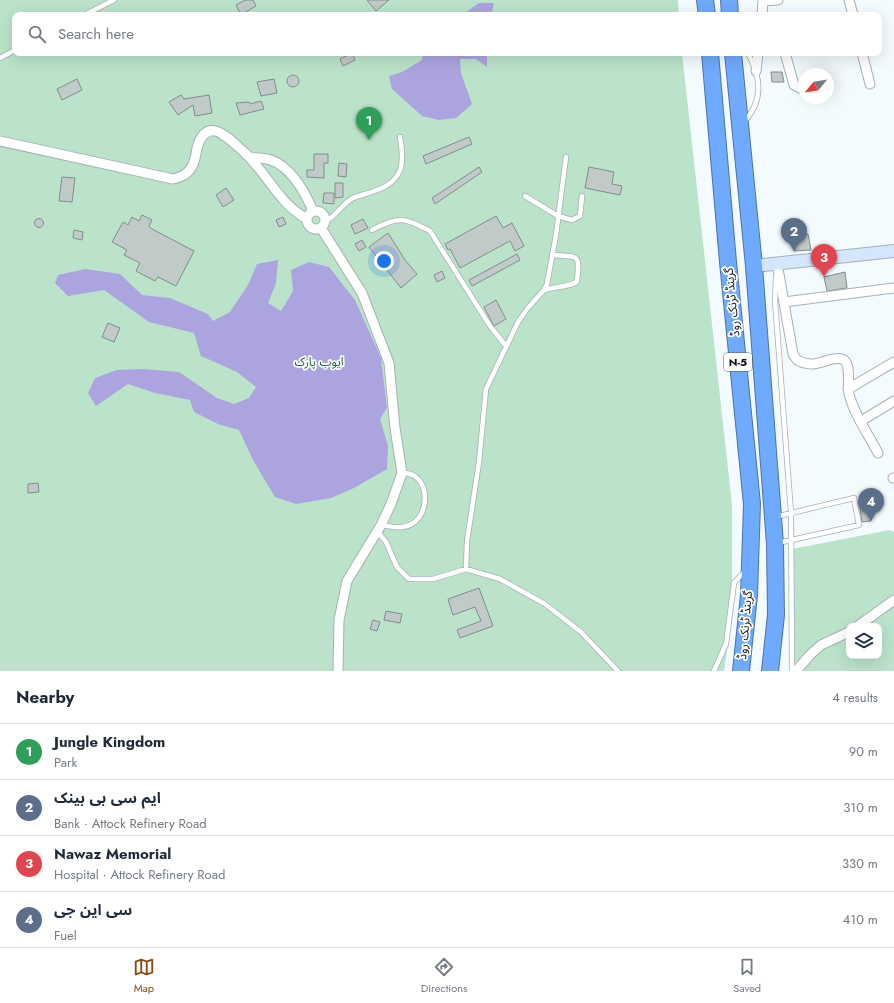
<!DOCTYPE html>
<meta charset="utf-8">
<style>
:root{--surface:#fff;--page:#f2f2f3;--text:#1f2937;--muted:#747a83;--line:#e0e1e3;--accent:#874a08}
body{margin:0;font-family:Jost,"Noto Sans Arabic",sans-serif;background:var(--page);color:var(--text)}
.controls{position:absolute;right:12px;bottom:12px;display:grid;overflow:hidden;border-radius:8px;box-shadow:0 4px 16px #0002}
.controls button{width:36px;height:36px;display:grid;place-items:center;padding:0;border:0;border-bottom:1px solid var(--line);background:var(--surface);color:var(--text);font:20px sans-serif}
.compass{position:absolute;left:798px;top:68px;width:36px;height:36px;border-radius:50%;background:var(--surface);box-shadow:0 4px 16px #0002;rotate:240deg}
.you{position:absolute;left:384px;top:261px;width:14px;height:14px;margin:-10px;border:3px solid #fff;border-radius:50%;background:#1a73e8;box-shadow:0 0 0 6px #1a73e833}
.badge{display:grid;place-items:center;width:26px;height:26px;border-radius:50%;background:var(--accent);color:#fff;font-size:13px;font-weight:700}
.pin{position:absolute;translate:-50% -33px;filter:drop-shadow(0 1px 2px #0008)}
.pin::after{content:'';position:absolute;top:21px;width:14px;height:12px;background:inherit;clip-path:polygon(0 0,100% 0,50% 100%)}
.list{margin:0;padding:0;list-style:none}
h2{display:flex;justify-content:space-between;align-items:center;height:52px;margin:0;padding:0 16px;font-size:17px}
h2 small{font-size:13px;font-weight:400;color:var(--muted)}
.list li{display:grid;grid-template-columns:26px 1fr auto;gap:12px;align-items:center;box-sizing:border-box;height:56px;padding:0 16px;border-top:1px solid var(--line)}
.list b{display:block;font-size:15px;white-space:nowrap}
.list p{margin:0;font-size:13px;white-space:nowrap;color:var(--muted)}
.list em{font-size:13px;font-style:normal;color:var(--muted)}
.icon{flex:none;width:22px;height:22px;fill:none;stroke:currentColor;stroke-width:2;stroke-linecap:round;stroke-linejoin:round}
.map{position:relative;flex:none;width:894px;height:671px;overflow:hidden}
.search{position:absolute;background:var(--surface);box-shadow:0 4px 16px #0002;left:12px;right:12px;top:12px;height:44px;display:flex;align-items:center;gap:10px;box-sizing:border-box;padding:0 14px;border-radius:8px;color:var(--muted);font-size:15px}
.sheet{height:276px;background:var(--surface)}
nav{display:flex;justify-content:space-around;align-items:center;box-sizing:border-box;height:56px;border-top:1px solid var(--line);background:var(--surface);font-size:11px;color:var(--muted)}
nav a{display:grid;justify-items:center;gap:2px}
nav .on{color:var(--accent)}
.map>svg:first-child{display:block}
.green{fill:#bae3ca;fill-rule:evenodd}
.water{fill:#aca4de}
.building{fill:#c0cac9;stroke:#838d8c}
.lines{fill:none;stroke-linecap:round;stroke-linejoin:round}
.lane-casing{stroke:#a7b0b4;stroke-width:6}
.street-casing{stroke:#a7b0b4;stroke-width:11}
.secondary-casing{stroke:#a7b0b4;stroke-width:14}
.highway-casing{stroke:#4c74aa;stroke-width:18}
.lane{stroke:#fff;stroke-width:4.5}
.street{stroke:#fff;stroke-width:9}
.secondary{stroke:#d4e6fe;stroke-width:12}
.highway{stroke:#6eaafd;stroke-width:16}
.labels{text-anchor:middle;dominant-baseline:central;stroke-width:3.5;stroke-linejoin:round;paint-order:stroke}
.shield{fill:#fff;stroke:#565858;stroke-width:1}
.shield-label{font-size:11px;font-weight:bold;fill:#0d1011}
.street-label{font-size:12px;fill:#0d1011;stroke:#fff}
.park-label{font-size:12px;fill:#1c6341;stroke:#fff}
</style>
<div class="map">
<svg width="894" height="671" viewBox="0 0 894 671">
<rect width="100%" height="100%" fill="#f3fbfe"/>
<!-- green -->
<path class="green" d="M0,0H678L679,15H15V53H682L732,505V617L724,671H0Z
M890,530L894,532V671H792V549ZM849,626H879V656H849Z"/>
<!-- water -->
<path class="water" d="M479,3H494L491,15H462Z
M423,53H487V67L476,59H460L461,73L472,104L456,118L439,120L422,116L392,89L389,76L402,72L422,60Z
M278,260L276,283L268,303L281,311L293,291L291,270L309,262L329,267L355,300L381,358L387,408L380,419L388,446L387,469L354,488L331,498L296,504L275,497L254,462L239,430L218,424L194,412L190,400L155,393L128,384L96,406L88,393L95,378L117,370L143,369L179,372L217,398L234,404L249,398L256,387L237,372L201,356L194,333L149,322L104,290L68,296L55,283L58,275L85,269L120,274L142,295L170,298L208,314L213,321L230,312L248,285L257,264Z"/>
<!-- building -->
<path class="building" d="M245,0H253L256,6L241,15L236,5Z
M367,0H389L376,11Z
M352,53L355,60L343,66L340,59Z
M771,72H782L784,82H772Z
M287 81a6 6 0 1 1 12 0a6 6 0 1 1-12 0Z
M77,79L82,90L62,100L57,89Z
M274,79L277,93L261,96L257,82Z
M181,95L184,99L209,95L212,113L195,116L193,105L178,115L169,102Z
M261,101L264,109L240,115L236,103L249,102L250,104Z
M469,137L472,144L426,164L423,156Z
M314,154H328V163H324V178L307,177V170H314Z
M339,163L347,164L346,177L338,176Z
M479,167L482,172L435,204L432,198Z
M589,167L614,172L612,184L622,186L620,195L585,188Z
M62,177L75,178L72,202L59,201Z
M335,183H343V197L335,198Z
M226,188L234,200L223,207L216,195Z
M324,193H334V204L323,203Z
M142,215L152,220L149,226L152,229L194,251L176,286L158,277L155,281L136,271L140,263L124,255L127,250L112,242L123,222L128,225L132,217L139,221Z
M496,216L503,228L512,223L524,246L515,251L510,241L460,268L450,249L448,250L445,244Z
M283,217L286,224L279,227L276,220Z
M34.5 223a4.5 4.5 0 1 1 9 0a4.5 4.5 0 1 1-9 0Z
M363,219L368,228L355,234L351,225Z
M74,230L83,232L82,240L73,238Z
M388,233L405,260L417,274L401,288L369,247Z
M808,234L811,250L794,251L792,237Z
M362,240L366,247L359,251L355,244Z
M517,254L520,260L472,286L469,280Z
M442,271L445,278L437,282L434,275Z
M845,272L847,288L827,291L824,277Z
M496,300L506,319L494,326L484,307Z
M108,323L120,328L114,342L102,337Z
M38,483L39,492L28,493V484Z
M868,499L871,521L862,522L859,500Z
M479,588L493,626L460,638L457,630L481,621L475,607L453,615L448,599Z
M386,611L402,614L400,623L384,620Z
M373,620L380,622L377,631L370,629Z"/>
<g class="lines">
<!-- lane casing -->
<g class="lane-casing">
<path id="lane" d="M84,15L114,0
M0,58L15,50
M744,122C764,100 761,78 748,53
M525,196L558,216L572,220L580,216L582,196
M325,222C336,216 342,204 353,198C360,195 367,194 374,191C403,182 405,164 400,137
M372,230C398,216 404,217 430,231L490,326L506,346
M776,277L775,301L791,513L792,671
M544,290C553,287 574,286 577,281C580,253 579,257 552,255
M775,517L854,498L859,525L778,543
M381,525C388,526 395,528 402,527C432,525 433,471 402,473
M377,531L386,542L397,567L409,579H433L466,569L500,579L545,604L581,632L618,671
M466,569L467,541L479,462L486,389L518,322L527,309L544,290L547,284L556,235L566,157
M714,671L726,644L734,583L745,571"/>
</g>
<!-- street casing -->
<g class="street-casing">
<path id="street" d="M849,0L853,15
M762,15L763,1L778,0
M785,53L794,85L804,90
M862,53L870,84
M756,71L758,53
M0,141L173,179C180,177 187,175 191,168C195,163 196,154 197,148C207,114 228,138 244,152C267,173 279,204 307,219
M249,157C256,158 265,158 271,160C292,168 305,192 313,211
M307 220a9 9 0 1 1 18 0a9 9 0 1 1-18 0Z
M321,228L362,293L389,363L395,428L402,473L391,504L381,525L347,581L339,620L338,671
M777,263L793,354L797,360C817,371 828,355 842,359C852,362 847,385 849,394C854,414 868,434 878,453
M784,302L894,288
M848,389L894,362
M861,421L894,401
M893,478H894
M858,626L894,600
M796,671L810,655L821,645L849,632"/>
</g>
<!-- secondary casing -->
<g class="secondary-casing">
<path id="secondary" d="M754,266L894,251"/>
</g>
<!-- highway casing -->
<g class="highway-casing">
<path id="highway" d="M705,0L707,15
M729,0L730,15
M710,53L728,262L752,504L749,595L741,671
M733,53L754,266L775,544L776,615L770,671"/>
</g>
<!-- lane -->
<use href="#lane" class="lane"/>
<!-- street -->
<use href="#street" class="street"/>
<!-- secondary -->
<use href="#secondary" class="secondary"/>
<!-- highway -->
<use href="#highway" class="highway"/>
</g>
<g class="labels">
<!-- shield labels -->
<rect class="shield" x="724" y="353" width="28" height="18" rx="3"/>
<g class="shield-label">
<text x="738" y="362">N-5</text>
</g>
<!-- street labels -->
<g class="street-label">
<text transform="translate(732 302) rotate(-96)">گرینڈ ٹرنک روڈ</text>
<text transform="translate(745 625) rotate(-85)">گرینڈ ٹرنک روڈ</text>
</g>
<!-- park labels -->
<g class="park-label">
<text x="319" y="362">ایوب پارک</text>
</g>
</g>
</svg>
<div class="controls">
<button><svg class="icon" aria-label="layers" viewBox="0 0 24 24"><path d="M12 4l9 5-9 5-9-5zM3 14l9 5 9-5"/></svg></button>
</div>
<svg class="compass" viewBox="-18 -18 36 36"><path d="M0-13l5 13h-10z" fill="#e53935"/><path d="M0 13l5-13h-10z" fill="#747a83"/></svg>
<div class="you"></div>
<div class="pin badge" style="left:369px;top:140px;background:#2e9e5b">1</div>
<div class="pin badge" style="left:794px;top:251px;background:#5c6f8a">2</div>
<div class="pin badge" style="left:824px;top:277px;background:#e0444e">3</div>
<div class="pin badge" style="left:871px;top:521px;background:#5c6f8a">4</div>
<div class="search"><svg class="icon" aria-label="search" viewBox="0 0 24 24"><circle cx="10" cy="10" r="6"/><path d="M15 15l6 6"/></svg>Search here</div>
</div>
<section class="sheet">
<h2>Nearby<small>4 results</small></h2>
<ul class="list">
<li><span class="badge" style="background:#2e9e5b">1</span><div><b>Jungle Kingdom</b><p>Park</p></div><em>90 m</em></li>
<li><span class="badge" style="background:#5c6f8a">2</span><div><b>ایم سی بی بینک</b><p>Bank · Attock Refinery Road</p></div><em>310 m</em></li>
<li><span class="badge" style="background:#e0444e">3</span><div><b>Nawaz Memorial</b><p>Hospital · Attock Refinery Road</p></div><em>330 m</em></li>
<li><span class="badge" style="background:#5c6f8a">4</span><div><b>سی این جی</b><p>Fuel</p></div><em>410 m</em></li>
</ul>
</section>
<nav>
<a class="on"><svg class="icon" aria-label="map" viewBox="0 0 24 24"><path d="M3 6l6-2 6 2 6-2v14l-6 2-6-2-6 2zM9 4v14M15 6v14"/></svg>Map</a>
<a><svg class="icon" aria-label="directions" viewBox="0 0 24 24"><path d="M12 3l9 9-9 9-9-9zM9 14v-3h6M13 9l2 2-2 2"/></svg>Directions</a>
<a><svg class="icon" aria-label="saved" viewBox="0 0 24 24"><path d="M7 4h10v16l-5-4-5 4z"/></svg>Saved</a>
</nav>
